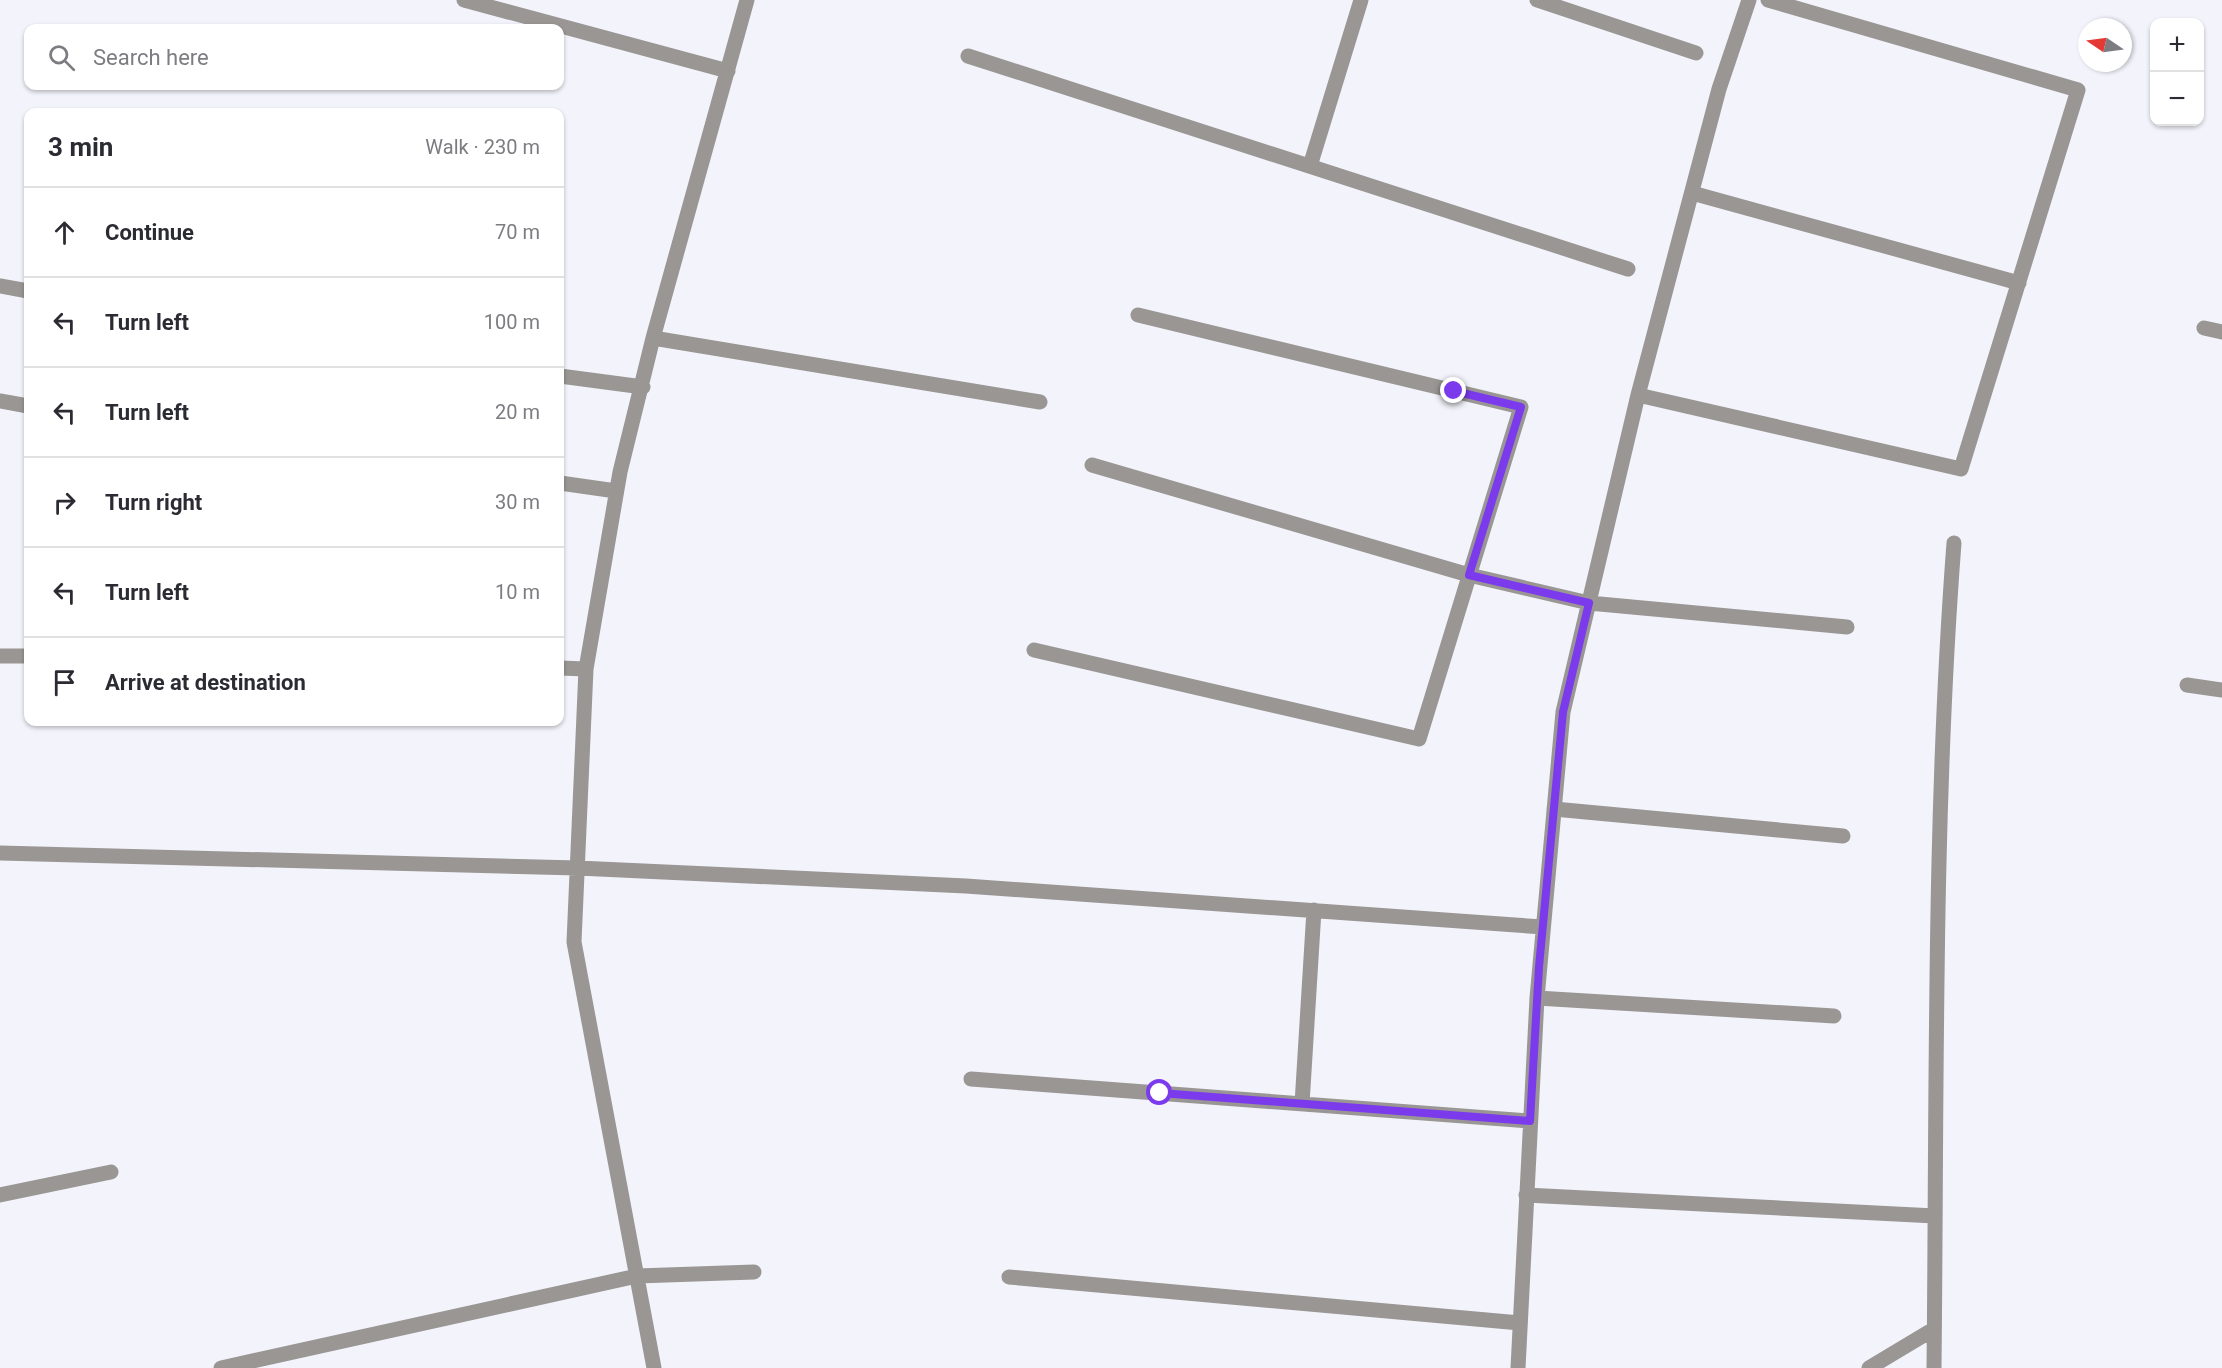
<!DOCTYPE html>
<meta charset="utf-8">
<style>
:root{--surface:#fff;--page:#f7f7f7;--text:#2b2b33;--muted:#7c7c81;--line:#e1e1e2}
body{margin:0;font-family:Roboto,sans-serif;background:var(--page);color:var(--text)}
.controls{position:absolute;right:18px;top:18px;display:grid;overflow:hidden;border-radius:12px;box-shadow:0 2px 4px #0004}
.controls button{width:54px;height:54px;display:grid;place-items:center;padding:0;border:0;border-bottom:2px solid var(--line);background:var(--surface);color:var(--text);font:30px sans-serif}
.compass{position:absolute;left:2078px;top:18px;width:54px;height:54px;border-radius:50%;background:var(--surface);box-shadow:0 2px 4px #0004;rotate:283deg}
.stop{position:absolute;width:18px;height:18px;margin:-14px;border:4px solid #7c3aed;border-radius:50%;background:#fff}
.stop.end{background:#7c3aed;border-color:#fff;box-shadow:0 2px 6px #0008}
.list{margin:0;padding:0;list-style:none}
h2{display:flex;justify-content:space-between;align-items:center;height:78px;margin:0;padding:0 24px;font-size:26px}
h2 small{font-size:20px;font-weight:400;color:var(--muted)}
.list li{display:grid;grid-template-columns:39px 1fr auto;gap:18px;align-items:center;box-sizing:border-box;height:90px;padding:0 24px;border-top:2px solid var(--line)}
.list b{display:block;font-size:22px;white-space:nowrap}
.list em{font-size:20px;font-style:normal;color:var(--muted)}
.icon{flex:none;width:33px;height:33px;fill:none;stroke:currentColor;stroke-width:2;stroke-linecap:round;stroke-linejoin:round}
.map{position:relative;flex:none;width:2222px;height:1368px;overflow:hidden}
.search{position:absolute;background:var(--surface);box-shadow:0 2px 4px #0004;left:24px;top:24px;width:540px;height:66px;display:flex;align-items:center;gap:15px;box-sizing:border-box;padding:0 21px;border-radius:12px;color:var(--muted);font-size:22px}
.panel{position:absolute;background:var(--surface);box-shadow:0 2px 4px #0004;left:24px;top:108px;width:540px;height:618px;border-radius:12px}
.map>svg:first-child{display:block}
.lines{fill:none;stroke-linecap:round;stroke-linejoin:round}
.minor{stroke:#999694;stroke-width:15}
.route{stroke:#7c3aed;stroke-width:8}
</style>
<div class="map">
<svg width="2222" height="1368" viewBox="0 0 2222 1368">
<rect width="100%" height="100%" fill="#f3f3fb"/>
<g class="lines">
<!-- minor -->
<path class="minor" d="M464,0L728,71
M1537,0L1696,53
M968,56L1628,269
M1310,166L1361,0
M1692,193L2019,283
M0,286L28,291
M2204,328L2222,332
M653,338L1040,402
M560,376L643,387
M1638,395L1961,469L2078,90L1768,0
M0,401L28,406
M1092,465L1469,575L1589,603L1847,627
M560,483L616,491
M1034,650L1419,739L1521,407L1138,315
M0,656H28
M560,668L586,669
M2187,685L2222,690
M1554,809L1843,836
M0,853L578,868L966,886L1543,927
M1537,998L1834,1016
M971,1079L1530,1121
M1302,1104L1314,910
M0,1195L111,1172
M1526,1195L1935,1216
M1009,1277L1520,1323
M221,1368L637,1276L754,1272
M654,1368L574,942L586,669L620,472L653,338L747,0
M1518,1368L1537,998L1563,712L1638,395L1719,89L1749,0
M1869,1368L1934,1329
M1934,1368C1937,1093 1933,817 1954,543"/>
</g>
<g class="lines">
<!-- route -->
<path class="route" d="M1160,1093L1530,1121L1539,967L1563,712L1589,603L1469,575L1521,407L1454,391"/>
</g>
</svg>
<div class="controls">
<button>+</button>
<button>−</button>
</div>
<svg class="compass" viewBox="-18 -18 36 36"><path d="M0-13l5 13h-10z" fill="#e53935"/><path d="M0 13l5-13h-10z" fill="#7c7c81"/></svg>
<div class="stop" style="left:1160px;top:1093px"></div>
<div class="stop end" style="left:1454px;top:391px"></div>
<div class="search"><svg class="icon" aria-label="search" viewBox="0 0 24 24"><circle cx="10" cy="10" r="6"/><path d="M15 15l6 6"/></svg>Search here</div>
<section class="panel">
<h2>3 min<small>Walk · 230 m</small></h2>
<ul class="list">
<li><svg class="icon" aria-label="ahead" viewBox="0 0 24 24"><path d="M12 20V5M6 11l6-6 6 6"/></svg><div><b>Continue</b></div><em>70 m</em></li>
<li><svg class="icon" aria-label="left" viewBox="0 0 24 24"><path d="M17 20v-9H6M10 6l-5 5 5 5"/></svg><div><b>Turn left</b></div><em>100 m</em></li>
<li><svg class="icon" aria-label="left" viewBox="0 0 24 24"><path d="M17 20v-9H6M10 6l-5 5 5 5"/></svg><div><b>Turn left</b></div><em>20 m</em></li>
<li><svg class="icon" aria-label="right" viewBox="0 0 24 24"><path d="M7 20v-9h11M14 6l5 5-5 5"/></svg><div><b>Turn right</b></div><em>30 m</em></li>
<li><svg class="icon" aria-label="left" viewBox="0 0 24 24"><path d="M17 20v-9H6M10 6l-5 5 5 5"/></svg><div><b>Turn left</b></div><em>10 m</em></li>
<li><svg class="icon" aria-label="arrive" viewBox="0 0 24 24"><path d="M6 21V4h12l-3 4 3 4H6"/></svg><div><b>Arrive at destination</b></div></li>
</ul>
</section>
</div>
